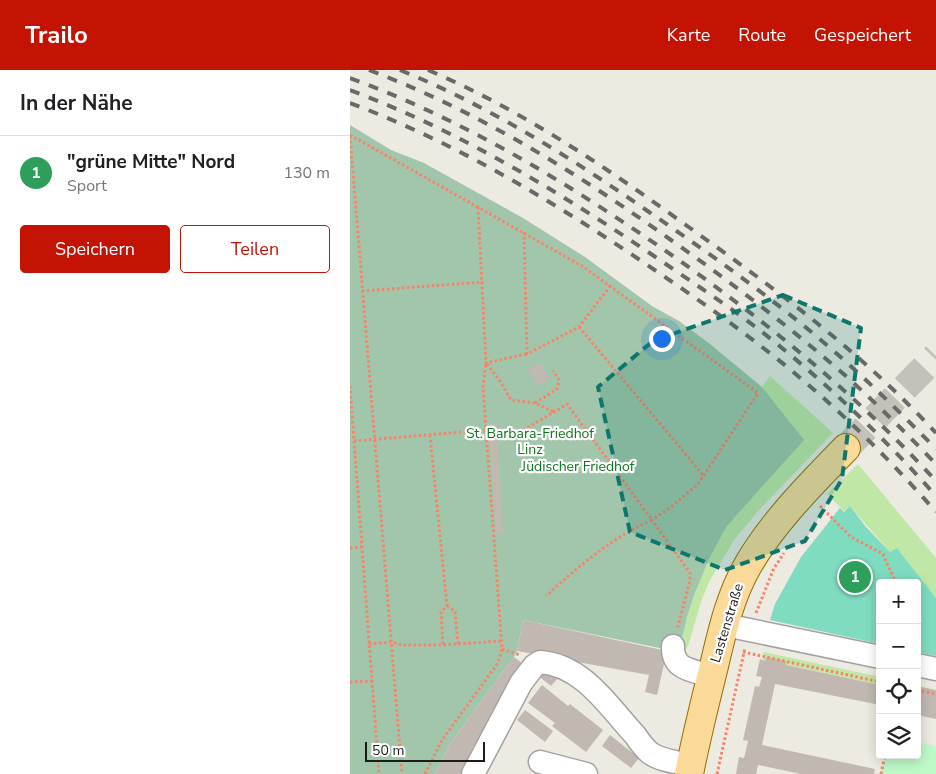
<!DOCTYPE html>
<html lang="de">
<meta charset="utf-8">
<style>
:root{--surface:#fff;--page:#f2f2f2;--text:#202124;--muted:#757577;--line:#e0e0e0;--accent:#c41303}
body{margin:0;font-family:"Nunito Sans",sans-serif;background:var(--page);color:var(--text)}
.controls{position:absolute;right:15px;bottom:15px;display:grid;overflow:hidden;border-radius:5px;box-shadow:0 2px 12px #0003}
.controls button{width:45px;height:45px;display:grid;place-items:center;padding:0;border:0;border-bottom:1px solid var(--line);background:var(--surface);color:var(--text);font:25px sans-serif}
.scale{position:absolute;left:15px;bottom:12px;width:120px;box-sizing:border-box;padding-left:5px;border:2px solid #1b1b1b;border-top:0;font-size:14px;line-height:18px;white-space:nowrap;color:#1b1b1b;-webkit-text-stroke:4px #fff;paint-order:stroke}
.you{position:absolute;left:311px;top:268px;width:18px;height:18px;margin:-12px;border:4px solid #fff;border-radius:50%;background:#1a73e8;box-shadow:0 0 0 8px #1a73e833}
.badge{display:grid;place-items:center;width:32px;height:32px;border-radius:50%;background:var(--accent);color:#fff;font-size:16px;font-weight:700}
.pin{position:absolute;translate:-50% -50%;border:2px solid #fff;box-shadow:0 1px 5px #0006}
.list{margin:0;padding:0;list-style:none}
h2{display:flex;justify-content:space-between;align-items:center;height:65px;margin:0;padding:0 20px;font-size:21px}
h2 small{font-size:16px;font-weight:400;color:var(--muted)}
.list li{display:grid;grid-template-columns:32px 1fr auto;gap:15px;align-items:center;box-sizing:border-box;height:75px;padding:0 20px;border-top:1px solid var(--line)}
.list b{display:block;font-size:19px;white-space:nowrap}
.list p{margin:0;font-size:16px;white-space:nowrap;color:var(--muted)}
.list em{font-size:16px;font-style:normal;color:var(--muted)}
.actions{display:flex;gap:10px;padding:15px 20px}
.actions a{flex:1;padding:11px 0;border:1px solid var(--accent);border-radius:5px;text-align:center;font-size:18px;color:var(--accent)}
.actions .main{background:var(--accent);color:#fff}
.icon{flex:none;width:28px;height:28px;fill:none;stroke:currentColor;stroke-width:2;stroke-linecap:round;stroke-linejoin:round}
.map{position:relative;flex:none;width:586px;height:704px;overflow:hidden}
header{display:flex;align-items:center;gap:30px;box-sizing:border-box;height:70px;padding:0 25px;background:var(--accent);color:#fff}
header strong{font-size:24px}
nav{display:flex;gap:28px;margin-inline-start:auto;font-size:18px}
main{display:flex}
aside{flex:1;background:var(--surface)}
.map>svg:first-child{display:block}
.grass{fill:#c1e7a6}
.cemetery{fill:#a2c6ab}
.park{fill:#bdf8c7}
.pitch{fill:#7fdcc0}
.building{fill:#c1b9b1}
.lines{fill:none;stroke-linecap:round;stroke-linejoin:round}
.major-tunnel{stroke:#c3c1b9;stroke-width:28;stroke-dasharray:28 14;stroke-linecap:butt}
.minor-casing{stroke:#a2a2a2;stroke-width:25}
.major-casing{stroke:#916e02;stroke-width:30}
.path{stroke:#f88367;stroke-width:3;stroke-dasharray:2.5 2.5;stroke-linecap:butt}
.minor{stroke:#fff;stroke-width:22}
.major{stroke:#fad999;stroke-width:28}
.rail{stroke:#696969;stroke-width:4;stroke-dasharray:10 10;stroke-linecap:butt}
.marked{fill:#0f766e;fill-opacity:0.2;stroke:#0f766e;stroke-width:4;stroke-dasharray:10 6;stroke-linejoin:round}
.labels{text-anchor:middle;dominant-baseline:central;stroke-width:4.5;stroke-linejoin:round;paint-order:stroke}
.park-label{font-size:14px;fill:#0c771e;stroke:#fff}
.street-label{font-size:14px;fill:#1b1b1b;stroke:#fff}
</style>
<header>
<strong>Trailo</strong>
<nav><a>Karte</a><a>Route</a><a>Gespeichert</a></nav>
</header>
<main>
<aside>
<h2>In der Nähe<small></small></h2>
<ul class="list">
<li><span class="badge" style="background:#2e9e5b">1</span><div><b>&quot;grüne Mitte&quot; Nord</b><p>Sport</p></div><em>130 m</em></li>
</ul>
<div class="actions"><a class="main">Speichern</a><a>Teilen</a></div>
</aside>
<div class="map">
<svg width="586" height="704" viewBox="0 0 586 704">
<rect width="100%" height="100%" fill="#edeae1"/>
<!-- grass -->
<path class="grass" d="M420,306L483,363L408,441L384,470L359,512L352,529L338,576L336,580L329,582L337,547L415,322L412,317Z
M508,394L586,488V528L547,478L540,482L500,436L494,441L477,424Z
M414,582L530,607V615L413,590Z"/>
<!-- cemetery -->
<path class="cemetery" d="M0,55L41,80L74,93L173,148L235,187L302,236L329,251L360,274L412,317L454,370L376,457L359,489L345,523L337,547L329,582L173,550L167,581L164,587L100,674L85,704H0Z"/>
<!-- park -->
<path class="park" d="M567,672L585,676L586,679V704H531L535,685H567Z"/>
<!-- pitch -->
<path class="pitch" d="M500,436L516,457L540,482L547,478L586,528V586L567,582V513H530V574L420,550L425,534L451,487L490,438L494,442Z"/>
<!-- building -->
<path class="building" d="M190,292L200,309L188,316L178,299Z
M139,353H147L153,463H146Z
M173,550L317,581L307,625L295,622L299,605L167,581Z
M164,587L177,597L122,678L128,680L116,704H85L100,674Z
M416,587L436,591V595L530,615V635L425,614L412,675L525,699L524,704H451L408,695L406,704H386L389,687L394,688L398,671L393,670L405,616L409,617L412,607L406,606L410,589L415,591Z
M194,595L209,607L201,616L186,604Z
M192,615L218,636L220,634L253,660L236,682L202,656L205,653L178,633Z
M567,616L586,620V649L567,645Z
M175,640L203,661L195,672L167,650Z
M260,665L289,688L281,698L252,676Z"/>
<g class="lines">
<!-- major-tunnel -->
<path class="major-tunnel" d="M496,378L586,286"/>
<!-- minor casing -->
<g class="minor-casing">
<path id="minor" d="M375,555L530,587
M323,576C322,600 342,600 361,606
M567,595L586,599
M190,692L236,704
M123,704L171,613L184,596L190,592C233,595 258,636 285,665C289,671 294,678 300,683C311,691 327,692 340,695"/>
</g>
<!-- major casing -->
<g class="major-casing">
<path id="major" d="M339,704C346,668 355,632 364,596C372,562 380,526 398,495C422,453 462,413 496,378"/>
</g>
<!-- path -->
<path class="path" d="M0,65L232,196L408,323L348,414L321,437L302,450L340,503V510L327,560
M0,66L52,704
M128,137L136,293L177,284
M174,162L177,284L229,257L260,216
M12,221L133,212
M229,257L353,405
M137,294L150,311L161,330L185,333L204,342
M0,316L29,704
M185,333L207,319L209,310L203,301
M169,363L217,334L302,450C261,468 229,496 196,526
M80,365L97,536L91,542L93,575
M4,371L136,360
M470,436L501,467L533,484L546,513
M0,478L12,477
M97,536L105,541L108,574
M406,543L424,498L434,483
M19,574L41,572L52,575H93L151,571
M152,579L170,585
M393,582L530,612
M0,612L22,611
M567,620L586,624
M75,704L92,670L148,593L152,579L136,360L133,316L136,293
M367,704L395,578
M531,704L535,685"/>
<!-- minor -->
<use href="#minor" class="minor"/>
<!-- major -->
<use href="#major" class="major"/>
<!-- rail -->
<path class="rail" d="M19,0C128,41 227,103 321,170C382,213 441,258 497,307C528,335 557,364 586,394
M50,0C139,36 220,87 299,142C356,181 412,221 465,265C508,301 548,340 586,379
M78,0C172,40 257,98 340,158C427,220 513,284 586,363
M0,8C117,51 221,115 323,186C418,253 507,325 586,411
M0,20C111,62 206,120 304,186C339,210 374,233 407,258C471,308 532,365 586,426
M0,33C101,71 192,125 281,184C321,211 361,238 399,267C467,318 530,378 586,442"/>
</g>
<!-- marked area -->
<path class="marked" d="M433,225L511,258L492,409L455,471L375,500L280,462L248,317L303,271Z"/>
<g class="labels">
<!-- park labels -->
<g class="park-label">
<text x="180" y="363">St. Barbara-Friedhof<tspan x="180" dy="16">Linz</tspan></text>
<text x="228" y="396">Jüdischer Friedhof</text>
</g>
<!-- street labels -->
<g class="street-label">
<text transform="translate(377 553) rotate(-73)">Lastenstraße</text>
</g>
</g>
</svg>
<div class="controls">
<button>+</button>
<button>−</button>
<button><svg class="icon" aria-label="locate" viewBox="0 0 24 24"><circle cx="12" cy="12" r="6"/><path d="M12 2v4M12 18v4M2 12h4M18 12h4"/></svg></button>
<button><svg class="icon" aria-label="layers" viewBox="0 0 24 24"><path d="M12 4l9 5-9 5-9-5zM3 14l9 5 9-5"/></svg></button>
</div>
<div class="scale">50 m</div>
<div class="you"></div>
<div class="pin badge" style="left:505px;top:507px;background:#2e9e5b">1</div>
</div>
</main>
